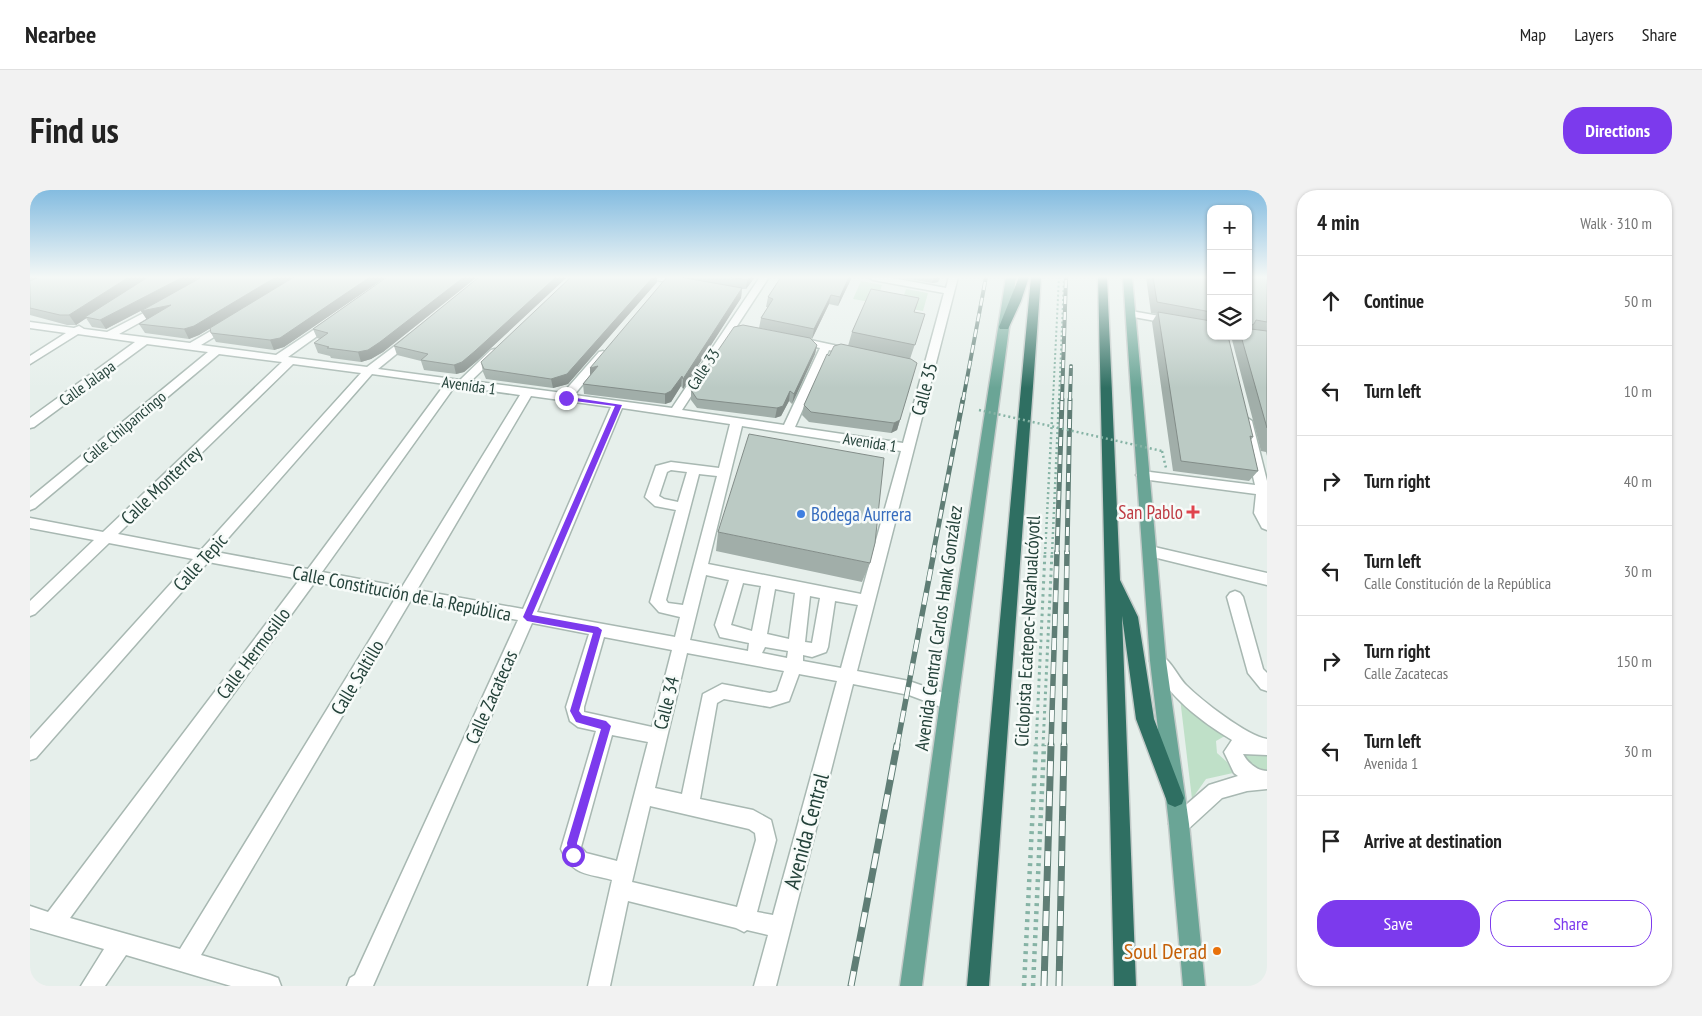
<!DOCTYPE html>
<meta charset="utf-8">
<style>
:root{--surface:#fff;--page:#f2f2f2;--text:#222;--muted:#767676;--line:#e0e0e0;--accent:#7c3aed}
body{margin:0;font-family:"PT Sans Narrow",sans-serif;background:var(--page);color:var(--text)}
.controls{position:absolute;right:15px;top:15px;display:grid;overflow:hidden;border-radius:10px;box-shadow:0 1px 4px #0004}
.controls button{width:45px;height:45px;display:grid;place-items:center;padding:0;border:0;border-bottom:1px solid var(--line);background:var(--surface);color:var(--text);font:25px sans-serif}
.stop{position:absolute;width:15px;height:15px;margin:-11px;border:4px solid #7c3aed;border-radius:50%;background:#fff}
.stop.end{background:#7c3aed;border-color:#fff;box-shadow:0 1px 5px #0008}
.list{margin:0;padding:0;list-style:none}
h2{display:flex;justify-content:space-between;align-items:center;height:65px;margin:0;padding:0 20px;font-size:21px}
h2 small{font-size:16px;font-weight:400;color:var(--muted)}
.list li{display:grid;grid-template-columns:32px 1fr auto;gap:15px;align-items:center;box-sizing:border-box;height:90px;padding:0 20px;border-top:1px solid var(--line)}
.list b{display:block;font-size:19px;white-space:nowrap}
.list p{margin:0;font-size:16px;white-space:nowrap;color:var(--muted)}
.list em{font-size:16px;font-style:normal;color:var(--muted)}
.actions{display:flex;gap:10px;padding:15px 20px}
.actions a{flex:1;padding:11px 0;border:1px solid var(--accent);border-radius:20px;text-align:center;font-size:18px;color:var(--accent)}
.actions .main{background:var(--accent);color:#fff}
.icon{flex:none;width:28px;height:28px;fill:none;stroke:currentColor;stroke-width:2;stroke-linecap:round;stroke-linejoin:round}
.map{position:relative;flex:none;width:1237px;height:796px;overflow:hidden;border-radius:20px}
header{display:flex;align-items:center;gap:30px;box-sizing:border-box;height:70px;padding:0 25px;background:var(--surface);border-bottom:1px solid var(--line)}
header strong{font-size:24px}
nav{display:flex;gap:28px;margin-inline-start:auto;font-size:18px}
.intro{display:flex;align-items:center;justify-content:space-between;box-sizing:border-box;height:120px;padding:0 30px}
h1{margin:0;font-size:35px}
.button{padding:12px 22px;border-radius:20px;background:var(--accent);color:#fff;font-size:18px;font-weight:700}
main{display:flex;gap:30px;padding:0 30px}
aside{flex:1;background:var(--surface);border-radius:20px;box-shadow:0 1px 4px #0004}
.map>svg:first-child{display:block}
.green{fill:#bfe0c8}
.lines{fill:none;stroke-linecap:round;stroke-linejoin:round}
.minor-casing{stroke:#a8b8b2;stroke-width:3}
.major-casing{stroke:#c2cac8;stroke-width:3}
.highway-casing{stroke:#c2cac8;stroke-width:3}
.path-far3{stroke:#86b3a5;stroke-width:2;stroke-dasharray:2 2.5;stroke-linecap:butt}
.path-far2{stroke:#86b3a5;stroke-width:2.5;stroke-dasharray:2 3;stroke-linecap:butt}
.path-far1{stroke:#86b3a5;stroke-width:3;stroke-dasharray:2.5 4;stroke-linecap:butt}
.path{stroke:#86b3a5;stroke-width:4.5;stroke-dasharray:3 5;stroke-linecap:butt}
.minor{fill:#fff;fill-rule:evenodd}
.major{fill:#6aa596;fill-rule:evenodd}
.highway{fill:#2f6f62;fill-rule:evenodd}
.rail-far3-casing{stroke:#5f7d75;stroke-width:4}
.rail-far2-casing{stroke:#5f7d75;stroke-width:5}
.rail-far1-casing{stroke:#5f7d75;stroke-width:5.5}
.rail-casing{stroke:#5f7d75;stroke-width:7}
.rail-far3{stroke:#f7fbf9;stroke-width:2.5;stroke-dasharray:8;stroke-linecap:butt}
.rail-far2{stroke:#f7fbf9;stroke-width:3;stroke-dasharray:9;stroke-linecap:butt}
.rail-far1{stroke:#f7fbf9;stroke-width:4;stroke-dasharray:12;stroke-linecap:butt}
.rail{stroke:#f7fbf9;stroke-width:5;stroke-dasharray:15;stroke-linecap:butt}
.path-bridge{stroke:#86b3a5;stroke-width:2.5;stroke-dasharray:2 3;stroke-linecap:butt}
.wall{fill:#a1aea9}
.shaded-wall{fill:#838d89}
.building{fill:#bbcac4;stroke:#838d89}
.route{fill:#7c3aed}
.health-dot{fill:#e0444e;stroke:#f7fbf9;stroke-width:2}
.shop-dot{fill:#3f7fe0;stroke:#f7fbf9;stroke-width:2}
.food-dot{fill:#e8710a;stroke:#f7fbf9;stroke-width:2}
.labels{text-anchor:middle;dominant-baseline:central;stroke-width:5;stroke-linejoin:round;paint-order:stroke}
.far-street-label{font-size:16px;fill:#24423a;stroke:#f7fbf9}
.street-label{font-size:19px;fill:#24423a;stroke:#f7fbf9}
.health-label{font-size:19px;fill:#be3a42;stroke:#f7fbf9;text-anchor:end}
.shop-label{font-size:19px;fill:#366cbe;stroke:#f7fbf9;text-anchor:start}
.near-street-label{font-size:22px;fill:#24423a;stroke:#f7fbf9}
.near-food-label{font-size:22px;fill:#c56008;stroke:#f7fbf9;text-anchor:end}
</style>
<header>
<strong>Nearbee</strong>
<nav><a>Map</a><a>Layers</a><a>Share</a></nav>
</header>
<div class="intro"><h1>Find us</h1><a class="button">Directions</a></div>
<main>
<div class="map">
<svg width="1237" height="796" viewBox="0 0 1237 796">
<rect width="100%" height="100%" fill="#e6efeb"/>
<!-- green -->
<path class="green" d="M831,91L852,95L846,113L823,109Z
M876,99L898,103L893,121L870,117Z
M1150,508L1177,534L1206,545L1193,547L1186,551L1187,563L1197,572L1203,583L1176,589L1162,609Z
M1212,561L1237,564V583H1225L1213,572Z"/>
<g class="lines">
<!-- minor casing -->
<g class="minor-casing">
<path id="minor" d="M620,87H638L658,91L660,93L655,96L622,89Z
M730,87H739L652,220L754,235L790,158L762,152L761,150L762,148L766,147L822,159L827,162L822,165L799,160L765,237L873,253L914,103L843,90L838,87H857L916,98L919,87H928L827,481L879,491L925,507L928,512L925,517L919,520L879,505L823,494L746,796H724L738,745L717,740L714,742L706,738L598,711L580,796H558L582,690C557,683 542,686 531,659L566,541L548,537L540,531L536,517L559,444L502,433L343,796H317L320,788L325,785L488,430L381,410L171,765L240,785L248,788L251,796H201L96,765L75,796H51L74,759L0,738V716L18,722L270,389L178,372L6,568L0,570V549L163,369L79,353L5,424L0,426V411L64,350L0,338V328L73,342L252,172L189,164L5,318L0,320V308L178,162L117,154L4,237L0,238V228L105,152L48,144L0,174V166L36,143L0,138V132L44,138L49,136L54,139L77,142L131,114L136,117L134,119L89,144L160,153L198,131L202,132V136L171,155L246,165L300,129L305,132L304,134L258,167L337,177L382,143L386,144L387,146L386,148L348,179L430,190L461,160L465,159L470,162L469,164L441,191L533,203L569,162L573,161L578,164L544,205L642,218ZM263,174L331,183L171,360L88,344ZM342,184L415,194L278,379L186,362ZM425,196L490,205L372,397L292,382ZM501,206L581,217L493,419L387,400ZM592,218L700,234L689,278L641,272L626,276L615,307L625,316L646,320L620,412L629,422L650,427L645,447L507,422ZM712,236L871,261L831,404L678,374ZM641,280L657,282L648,312L634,309L629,306L637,282ZM669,284L687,286L653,415L638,413L636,410ZM676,385L699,390L685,435L690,447L719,453L718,461L660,450ZM285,392L366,407L150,759L40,728ZM713,393L731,396L722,441L701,435ZM745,399L765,403L759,449L737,444ZM780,406L790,408L782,453L775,452ZM805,411L828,415L811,478L773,471V465L782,467L796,462L798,457ZM574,447L642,460L622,537L554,522V517ZM735,457L758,461L757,468L732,463ZM657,463L754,481L747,501L740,503L692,494L673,504L652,604L625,598ZM769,484L807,491L743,725L727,722L746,650L741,630L723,620L670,609L687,513L694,509L740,517L759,511ZM582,545L618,552L587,671L556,663L551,657ZM620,616L719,639L725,643L726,650L707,717L602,692Z
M1101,121L1181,135V141L1098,126V122Z
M1216,227L1222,231L1237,291V340L1232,338L1224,323L1226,304L1112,289L1106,285L1112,281L1225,295L1210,231Z
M1120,356L1237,383V395L1115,365L1113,361L1115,357Z
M1205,401L1210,403L1213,407L1233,479L1237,483V501L1231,499L1218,483L1197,407L1200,403Z
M1128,464C1141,469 1147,486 1156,495C1171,510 1217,546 1237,549V565L1213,564C1217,572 1227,581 1237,581V599L1217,601L1192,608L1156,641L1149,644L1142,641L1139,634L1142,627L1179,595L1208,586L1204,583L1194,562L1202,550C1170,531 1137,505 1120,471L1122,466Z"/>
</g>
<!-- major casing -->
<g class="major-casing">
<path id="major" d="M976,87H986L928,512L892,796H870L910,512Z
M1093,87H1102L1136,471L1159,634L1175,796H1153L1139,634L1120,471Z"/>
</g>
<!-- highway casing -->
<g class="highway-casing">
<path id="highway" d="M989,87H999L991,111L978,139H970L969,137Z
M1001,87H1011L959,796H937Z
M1068,87H1077L1090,390L1108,427L1124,529L1154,608L1152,614L1145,617L1138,614L1106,529L1092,426L1106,796H1084Z"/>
</g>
<!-- path-far3 -->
<path class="path-far3" d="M1023,210L1029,87
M1029,210L1034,87"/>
<!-- path-far2 -->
<path class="path-far2" d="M1132,261L1136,278
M1015,364L1023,209
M1022,364L1029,209"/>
<!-- path-far1 -->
<path class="path-far1" d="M1006,556L1015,362
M1013,556L1022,362"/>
<!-- path -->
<path class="path" d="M994,796L1006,555
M1003,796L1014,555"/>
<!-- minor -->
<use href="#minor" class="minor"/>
<!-- major -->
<use href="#major" class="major"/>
<!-- highway -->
<use href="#highway" class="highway"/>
<!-- rail-far3 casing -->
<g class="rail-far3-casing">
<path id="rail-far3" d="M933,210L956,87
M1032,210L1036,87
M1040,210L1041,176"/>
</g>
<!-- rail-far2 casing -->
<g class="rail-far2-casing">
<path id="rail-far2" d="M903,364L933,209
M1027,364L1032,209
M1037,364L1040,209"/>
</g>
<!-- rail-far1 casing -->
<g class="rail-far1-casing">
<path id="rail-far1" d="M867,556L904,362
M1021,556L1027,362
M1034,556L1037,362"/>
</g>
<!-- rail casing -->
<g class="rail-casing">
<path id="rail" d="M821,796L867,555
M1014,796L1021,555
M1029,796L1034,555"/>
</g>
<!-- rail-far3 -->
<use href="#rail-far3" class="rail-far3"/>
<!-- rail-far2 -->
<use href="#rail-far2" class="rail-far2"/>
<!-- rail-far1 -->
<use href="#rail-far1" class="rail-far1"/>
<!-- rail -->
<use href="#rail" class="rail"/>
<!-- path-bridge -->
<path class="path-bridge" d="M949,220L1132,261"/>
</g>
<!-- wall -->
<path class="wall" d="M0,87H356L254,157L244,160L186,152L181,143L194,130L169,145L159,149L115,143L109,134L116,129L120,116L76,139L62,137L56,128L46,135H37L0,125Z
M357,87H447L353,162L341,169L331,172L301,168L300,166L288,163L284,153L290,149L287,148L283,139Z
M449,87H537L447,171L434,182L426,184L394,180L391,171L367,165L364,156Z
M651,87H725L716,99H712L711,108L653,199L651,196L641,212L635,214L554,204L553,194L560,185V178Z
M822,87L808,116L799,114L782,149L780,148L787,155L785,164L762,214L759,211L751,226L745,228L667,218L661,210V200L768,146L729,138L731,128L738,117H736L738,107Z
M867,87H910L908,92L902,93Z
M1116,87H1181V146L1223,247L1221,250L1228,281L1219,291L1143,281L1122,132L1127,124L1121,123Z
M1237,87V266L1236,262L1231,261L1201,146H1218Z
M627,92L538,194L523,198L456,189L453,182L451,172Z
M895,124L880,169L870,230L867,240L861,243L779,232L772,225L774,215L799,166L818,156L822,142Z
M688,342L840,373L832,392L686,361Z"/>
<!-- shaded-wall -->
<path class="shaded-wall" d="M0,87H14L0,93Z
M99,87H119L46,135L39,125Z
M153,87H175L76,139L70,130Z
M246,87H265L169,145L159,149L154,139Z
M340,87H356L254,157L244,160L240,150Z
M434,87H447L353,162L341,169L331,172L328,162Z
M526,87H537L447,171L434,182L426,184L424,175Z
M623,87H627V92L538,194L523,198L521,189Z
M720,87H725L716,99L717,90Z
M819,87H822L808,116L810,107Z
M904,87H910L908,92L902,93Z
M712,98L711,108L653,199V189Z
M801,105L799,114L782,149L784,139Z
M141,115L117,130L111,121Z
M787,155L785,164L762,214L764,204Z
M568,176L560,188V178Z
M652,186L651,196L641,212L635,214V204Z
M760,201L759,211L751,226L745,228L747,218Z
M870,230L867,240L861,243L864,233Z"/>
<!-- building -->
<path class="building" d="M9,87H99L39,125H30L0,118V91Z
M118,87H153L70,130L55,127Z
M172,87H246L164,136L154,139L109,134L141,115L111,121Z
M264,87H340L250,148L240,150L181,143L180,138Z
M357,87H434L350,152L338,160L328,162L297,158L299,157L284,153L298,143L283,139Z
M449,87H526L445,161L432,172L424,175L391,170L398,164L364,156Z
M541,87H623L537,184L521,189L454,179L451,172Z
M637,87H650L712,98L653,189L652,186L641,201L635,204L553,194L568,176L560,178Z
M699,87H720L717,90Z
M751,87H819L810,107L801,105L784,139L731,128L743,109L738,107Z
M1123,87H1181V122L1127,112Z
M1218,87H1237V132L1226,130L1224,134L1220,136L1221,139L1237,141V238L1211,146H1218Z
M841,99L889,108L884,122L895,124L885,155L822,142Z
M1128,122L1181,131V146H1198L1223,247L1220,246L1228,281L1151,271Z
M713,135L780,148L787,155L764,204L760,201L753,216L747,218L667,209L661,200L704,137Z
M811,154L881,169L887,173L870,230L864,233L781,222L774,215L797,164L799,166L804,156Z
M719,244L854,268L845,353L840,373L688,342Z"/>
<!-- sky -->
<linearGradient id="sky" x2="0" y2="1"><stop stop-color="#84bce0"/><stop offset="0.44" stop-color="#f4f8f6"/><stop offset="1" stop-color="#f4f8f6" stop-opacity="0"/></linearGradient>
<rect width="1237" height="198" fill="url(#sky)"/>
<!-- route -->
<path class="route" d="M533,206L592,215L502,425L568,437L572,440L549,521L552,525L576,531L581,536L547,653V669L543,670L539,669L537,653L571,539L546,532L540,521L563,443L497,431L493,427L585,216L536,210Z"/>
<!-- markers -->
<path class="health-dot" d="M1160.5 314.5h5v5h5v5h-5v5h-5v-5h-5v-5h5z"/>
<circle class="shop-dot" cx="771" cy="324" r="5"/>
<circle class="food-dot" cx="1187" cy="761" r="5"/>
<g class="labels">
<!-- far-street labels -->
<g class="far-street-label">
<text transform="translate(673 179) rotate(-57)">Calle 33</text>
<text transform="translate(57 193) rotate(-36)">Calle Jalapa</text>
<text transform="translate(439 195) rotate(8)">Avenida 1</text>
<text transform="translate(94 237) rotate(-40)">Calle Chilpancingo</text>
<text transform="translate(840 252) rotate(9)">Avenida 1</text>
</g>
<!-- street labels -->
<g class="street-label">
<text transform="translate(894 199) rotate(-75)">Calle 35</text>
<text transform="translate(131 295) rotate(-44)">Calle Monterrey</text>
<text transform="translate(170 372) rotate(-48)">Calle Tepic</text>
<text transform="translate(372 403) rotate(11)">Calle Constitución de la República</text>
<text transform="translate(908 438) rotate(-82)">Avenida Central Carlos Hank González</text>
<text transform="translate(997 441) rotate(-87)">Ciclopista Ecatepec-Nezahualcóyotl</text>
<text transform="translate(223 463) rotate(-53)">Calle Hermosillo</text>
<text transform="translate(327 487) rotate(-59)">Calle Saltillo</text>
<text transform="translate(461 507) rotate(-66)">Calle Zacatecas</text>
<text transform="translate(636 513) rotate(-76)">Calle 34</text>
</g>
<!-- health labels -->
<g class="health-label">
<text x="1153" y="322">San Pablo</text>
</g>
<!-- shop labels -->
<g class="shop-label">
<text x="781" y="324">Bodega Aurrera</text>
</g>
<!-- near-street labels -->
<g class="near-street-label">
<text transform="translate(776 641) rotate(-75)">Avenida Central</text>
</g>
<!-- near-food labels -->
<g class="near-food-label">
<text x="1177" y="761">Soul Derad</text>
</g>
</g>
</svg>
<div class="controls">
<button>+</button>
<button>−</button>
<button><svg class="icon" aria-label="layers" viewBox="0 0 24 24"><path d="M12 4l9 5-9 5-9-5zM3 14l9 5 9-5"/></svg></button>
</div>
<div class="stop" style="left:543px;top:665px"></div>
<div class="stop end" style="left:536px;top:208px"></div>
</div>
<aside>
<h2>4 min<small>Walk · 310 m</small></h2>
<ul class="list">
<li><svg class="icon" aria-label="ahead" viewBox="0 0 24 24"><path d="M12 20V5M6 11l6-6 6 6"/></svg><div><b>Continue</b></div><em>50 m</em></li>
<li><svg class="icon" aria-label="left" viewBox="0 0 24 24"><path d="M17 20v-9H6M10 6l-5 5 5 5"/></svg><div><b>Turn left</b></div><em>10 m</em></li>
<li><svg class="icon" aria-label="right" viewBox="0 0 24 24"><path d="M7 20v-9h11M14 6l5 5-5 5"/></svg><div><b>Turn right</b></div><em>40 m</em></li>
<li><svg class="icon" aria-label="left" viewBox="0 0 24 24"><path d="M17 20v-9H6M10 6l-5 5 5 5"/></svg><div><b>Turn left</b><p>Calle Constitución de la República</p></div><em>30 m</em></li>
<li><svg class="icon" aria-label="right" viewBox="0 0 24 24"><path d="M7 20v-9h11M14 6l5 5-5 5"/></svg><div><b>Turn right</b><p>Calle Zacatecas</p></div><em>150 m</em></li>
<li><svg class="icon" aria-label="left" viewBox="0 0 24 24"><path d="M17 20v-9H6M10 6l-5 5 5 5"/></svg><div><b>Turn left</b><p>Avenida 1</p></div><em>30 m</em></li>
<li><svg class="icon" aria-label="arrive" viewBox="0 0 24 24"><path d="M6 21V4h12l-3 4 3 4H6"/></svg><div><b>Arrive at destination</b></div></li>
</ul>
<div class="actions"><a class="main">Save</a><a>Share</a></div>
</aside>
</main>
